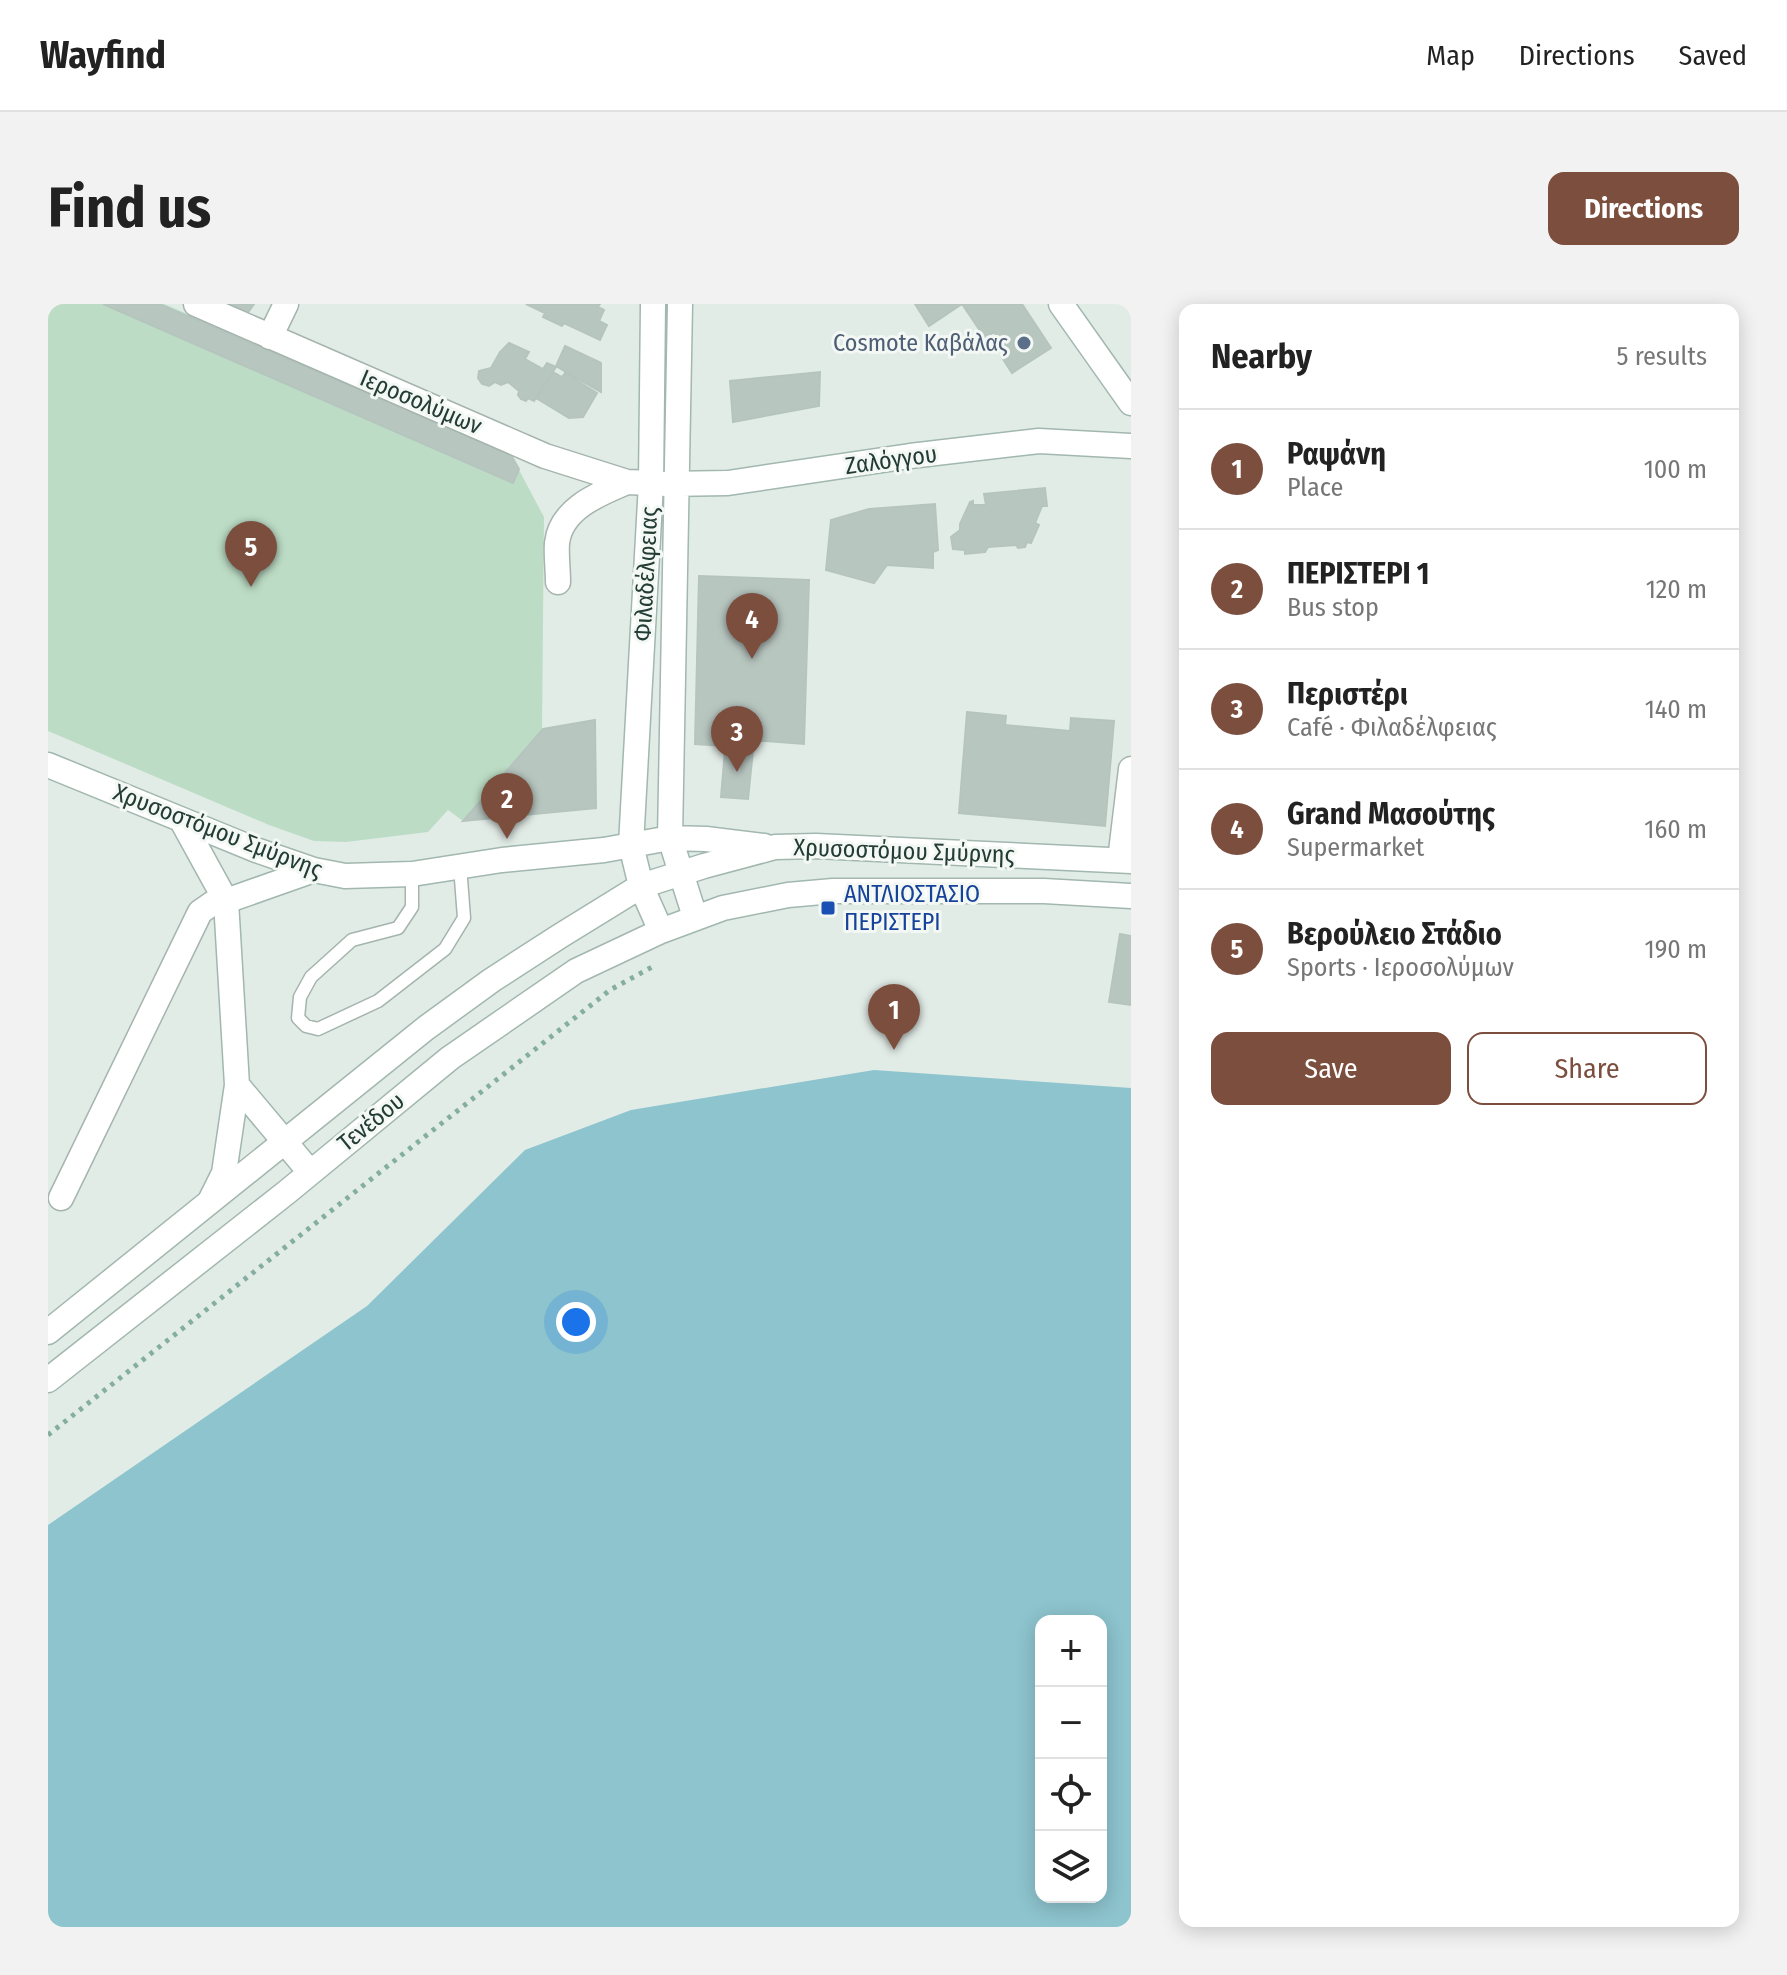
<!DOCTYPE html>
<meta charset="utf-8">
<style>
:root{--surface:#fff;--page:#f2f2f2;--text:#222;--muted:#767676;--line:#e0e0e0;--accent:#7c4e3e}
body{margin:0;font-family:"Fira Sans Condensed",sans-serif;background:var(--page);color:var(--text)}
.controls{position:absolute;right:24px;bottom:24px;display:grid;overflow:hidden;border-radius:16px;box-shadow:0 4px 20px #0003}
.controls button{width:72px;height:72px;display:grid;place-items:center;padding:0;border:0;border-bottom:2px solid var(--line);background:var(--surface);color:var(--text);font:40px sans-serif}
.you{position:absolute;left:528px;top:1018px;width:28px;height:28px;margin:-20px;border:6px solid #fff;border-radius:50%;background:#1a73e8;box-shadow:0 0 0 12px #1a73e833}
.badge{display:grid;place-items:center;width:52px;height:52px;border-radius:50%;background:var(--accent);color:#fff;font-size:26px;font-weight:700}
.pin{position:absolute;translate:-50% -66px;filter:drop-shadow(0 2px 4px #0008)}
.pin::after{content:'';position:absolute;top:42px;width:28px;height:24px;background:inherit;clip-path:polygon(0 0,100% 0,50% 100%)}
.list{margin:0;padding:0;list-style:none}
h2{display:flex;justify-content:space-between;align-items:center;height:104px;margin:0;padding:0 32px;font-size:34px}
h2 small{font-size:26px;font-weight:400;color:var(--muted)}
.list li{display:grid;grid-template-columns:52px 1fr auto;gap:24px;align-items:center;box-sizing:border-box;height:120px;padding:0 32px;border-top:2px solid var(--line)}
.list b{display:block;font-size:30px;white-space:nowrap}
.list p{margin:0;font-size:26px;white-space:nowrap;color:var(--muted)}
.list em{font-size:26px;font-style:normal;color:var(--muted)}
.actions{display:flex;gap:16px;padding:24px 32px}
.actions a{flex:1;padding:18px 0;border:2px solid var(--accent);border-radius:16px;text-align:center;font-size:28px;color:var(--accent)}
.actions .main{background:var(--accent);color:#fff}
.icon{flex:none;width:44px;height:44px;fill:none;stroke:currentColor;stroke-width:2;stroke-linecap:round;stroke-linejoin:round}
.map{position:relative;flex:none;width:1083px;height:1623px;overflow:hidden;border-radius:16px}
header{display:flex;align-items:center;gap:48px;box-sizing:border-box;height:112px;padding:0 40px;background:var(--surface);border-bottom:2px solid var(--line)}
header strong{font-size:38px}
nav{display:flex;gap:44px;margin-inline-start:auto;font-size:28px}
.intro{display:flex;align-items:center;justify-content:space-between;box-sizing:border-box;height:192px;padding:0 48px}
h1{margin:0;font-size:56px}
.button{padding:20px 36px;border-radius:16px;background:var(--accent);color:#fff;font-size:28px;font-weight:700}
main{display:flex;gap:48px;padding:0 48px}
aside{flex:1;background:var(--surface);border-radius:16px;box-shadow:0 4px 20px #0003}
.map>svg:first-child{display:block}
.green{fill:#bcdcc5}
.water{fill:#8dc4ce;fill-rule:evenodd}
.building{fill:#b8c6c0;stroke:#b5c5be;stroke-width:2}
.lines{fill:none;stroke-linecap:round;stroke-linejoin:round}
.lane-casing{stroke:#a5b4ae;stroke-width:15}
.street-casing{stroke:#a5b4ae;stroke-width:27}
.secondary-casing{stroke:#a1b7af;stroke-width:27}
.path{stroke:#84aea1;stroke-width:5;stroke-dasharray:4 6;stroke-linecap:butt}
.lane{stroke:#fff;stroke-width:12}
.street{stroke:#fff;stroke-width:24}
.secondary{stroke:#fff;stroke-width:24}
.service-dot{fill:#5c6f8a;stroke:#f3f8f5;stroke-width:3}
.transit-dot{fill:#1a4fb4;stroke:#f3f8f5;stroke-width:3}
.labels{text-anchor:middle;dominant-baseline:central;stroke-width:6;stroke-linejoin:round;paint-order:stroke}
.service-label{font-size:24px;fill:#4e5e75;stroke:#f3f8f5;text-anchor:end}
.street-label{font-size:24px;fill:#233c35;stroke:#f3f8f5}
.transit-label{font-size:24px;fill:#164399;stroke:#f3f8f5;text-anchor:start}
</style>
<header>
<strong>Wayfind</strong>
<nav><a>Map</a><a>Directions</a><a>Saved</a></nav>
</header>
<div class="intro"><h1>Find us</h1><a class="button">Directions</a></div>
<main>
<div class="map">
<svg width="1083" height="1623" viewBox="0 0 1083 1623">
<rect width="100%" height="100%" fill="#e2ece7"/>
<!-- green -->
<path class="green" d="M0,0H116L462,149L496,213L494,425L415,517L400,506L380,528L298,538L266,537L221,521L0,427Z"/>
<!-- water -->
<path class="water" d="M826,766L1083,784V1623H0V1221L319,1002L477,846L583,806ZM993,1317H1053V1593H993Z"/>
<!-- building -->
<path class="building" d="M55,0H111L463,151L471,165L465,179Z
M176,0H206L199,10Z
M478,0H552L550,3L556,6L551,17L559,21L552,36L516,19L514,22L495,13L497,9Z
M867,0H974L1003,44L964,69L953,52L959,47L946,28L937,34L914,0L881,22Z
M461,39L481,48L477,55L495,65L499,59L508,63L486,97L480,94L478,97L473,95L470,91L471,87L460,78L453,81L447,78L441,82L434,80L430,74L431,67L443,64L452,48Z
M517,42L553,59V88L508,62Z
M505,68L514,73L517,69L549,89L535,113L521,114L488,94Z
M772,68L771,102L685,118L682,77Z
M997,184L999,202H994L987,219L991,221L983,239L979,238L977,243L970,244L968,241L940,243L937,248L917,250V246L905,245L903,233L912,226V220L922,198L925,197V201H938L936,190Z
M887,200L890,246L885,248V264L839,261L826,279L778,266L783,216L821,205Z
M651,272L761,276L756,440L678,434L677,442L647,440Z
M919,408L958,412L957,421L1022,427L1023,414L1066,417L1057,522L911,509Z
M547,416L548,504L415,517L495,425Z
M678,434L706,437L700,495L673,493Z
M1072,630L1083,632V701L1061,698Z"/>
<g class="lines">
<!-- lane casing -->
<g class="lane-casing">
<path id="lane" d="M364,570V603L350,624L304,636L263,673L252,693L250,714L258,722L270,725L330,697L397,645L416,614L412,562"/>
</g>
<!-- street casing -->
<g class="street-casing">
<path id="street" d="M148,0L497,152L579,178L603,179
M222,33L238,0
M510,278C510,265 508,252 509,239C513,204 551,190 579,178
M1072,556L1083,465
M13,894L152,608L165,599L178,597"/>
</g>
<!-- secondary casing -->
<g class="secondary-casing">
<path id="secondary" d="M605,0L603,179L583,541L593,582L613,627
M632,0L622,534L647,613
M1013,0L1083,99
M617,180L680,179L862,152L991,137L1083,142
M0,461L208,546L266,566L297,572L364,570L454,556L556,546L622,534L658,535L716,542
M134,517L178,597L189,781L176,869L163,895
M178,597L266,566
M189,781L262,868
M0,1028L378,724L444,676L512,632L593,582L656,562L727,543L768,542L1083,557
M0,1076L239,888L402,754L528,667L613,627L675,604L740,591L785,587H996L1083,592"/>
</g>
<!-- path -->
<path class="path" d="M0,1131L562,686L604,663"/>
<!-- lane -->
<use href="#lane" class="lane"/>
<!-- street -->
<use href="#street" class="street"/>
<!-- secondary -->
<use href="#secondary" class="secondary"/>
</g>
<!-- markers -->
<circle class="service-dot" cx="976" cy="39" r="8"/>
<rect class="transit-dot" x="772" y="596" width="16" height="16" rx="4"/>
<g class="labels">
<!-- service labels -->
<g class="service-label">
<text x="960" y="39">Cosmote Καβάλας</text>
</g>
<!-- street labels -->
<g class="street-label">
<text transform="translate(373 98) rotate(23)">Ιεροσολύμων</text>
<text transform="translate(843 156) rotate(-8)">Ζαλόγγου</text>
<text transform="translate(598 270) rotate(-87)">Φιλαδέλφειας</text>
<text transform="translate(170 527) rotate(21)">Χρυσοστόμου Σμύρνης</text>
<text transform="translate(856 547) rotate(2)">Χρυσοστόμου Σμύρνης</text>
<text transform="translate(323 818) rotate(-39)">Τενέδου</text>
</g>
<!-- transit labels -->
<g class="transit-label">
<text x="796" y="590">ΑΝΤΛΙΟΣΤΑΣΙΟ<tspan x="796" dy="28">ΠΕΡΙΣΤΕΡΙ</tspan></text>
</g>
</g>
</svg>
<div class="controls">
<button>+</button>
<button>−</button>
<button><svg class="icon" aria-label="locate" viewBox="0 0 24 24"><circle cx="12" cy="12" r="6"/><path d="M12 2v4M12 18v4M2 12h4M18 12h4"/></svg></button>
<button><svg class="icon" aria-label="layers" viewBox="0 0 24 24"><path d="M12 4l9 5-9 5-9-5zM3 14l9 5 9-5"/></svg></button>
</div>
<div class="you"></div>
<div class="pin badge" style="left:846px;top:746px">1</div>
<div class="pin badge" style="left:459px;top:535px">2</div>
<div class="pin badge" style="left:689px;top:468px">3</div>
<div class="pin badge" style="left:704px;top:355px">4</div>
<div class="pin badge" style="left:203px;top:283px">5</div>
</div>
<aside>
<h2>Nearby<small>5 results</small></h2>
<ul class="list">
<li><span class="badge">1</span><div><b>Ραψάνη</b><p>Place</p></div><em>100 m</em></li>
<li><span class="badge">2</span><div><b>ΠΕΡΙΣΤΕΡΙ 1</b><p>Bus stop</p></div><em>120 m</em></li>
<li><span class="badge">3</span><div><b>Περιστέρι</b><p>Café · Φιλαδέλφειας</p></div><em>140 m</em></li>
<li><span class="badge">4</span><div><b>Grand Μασούτης</b><p>Supermarket</p></div><em>160 m</em></li>
<li><span class="badge">5</span><div><b>Βερούλειο Στάδιο</b><p>Sports · Ιεροσολύμων</p></div><em>190 m</em></li>
</ul>
<div class="actions"><a class="main">Save</a><a>Share</a></div>
</aside>
</main>
